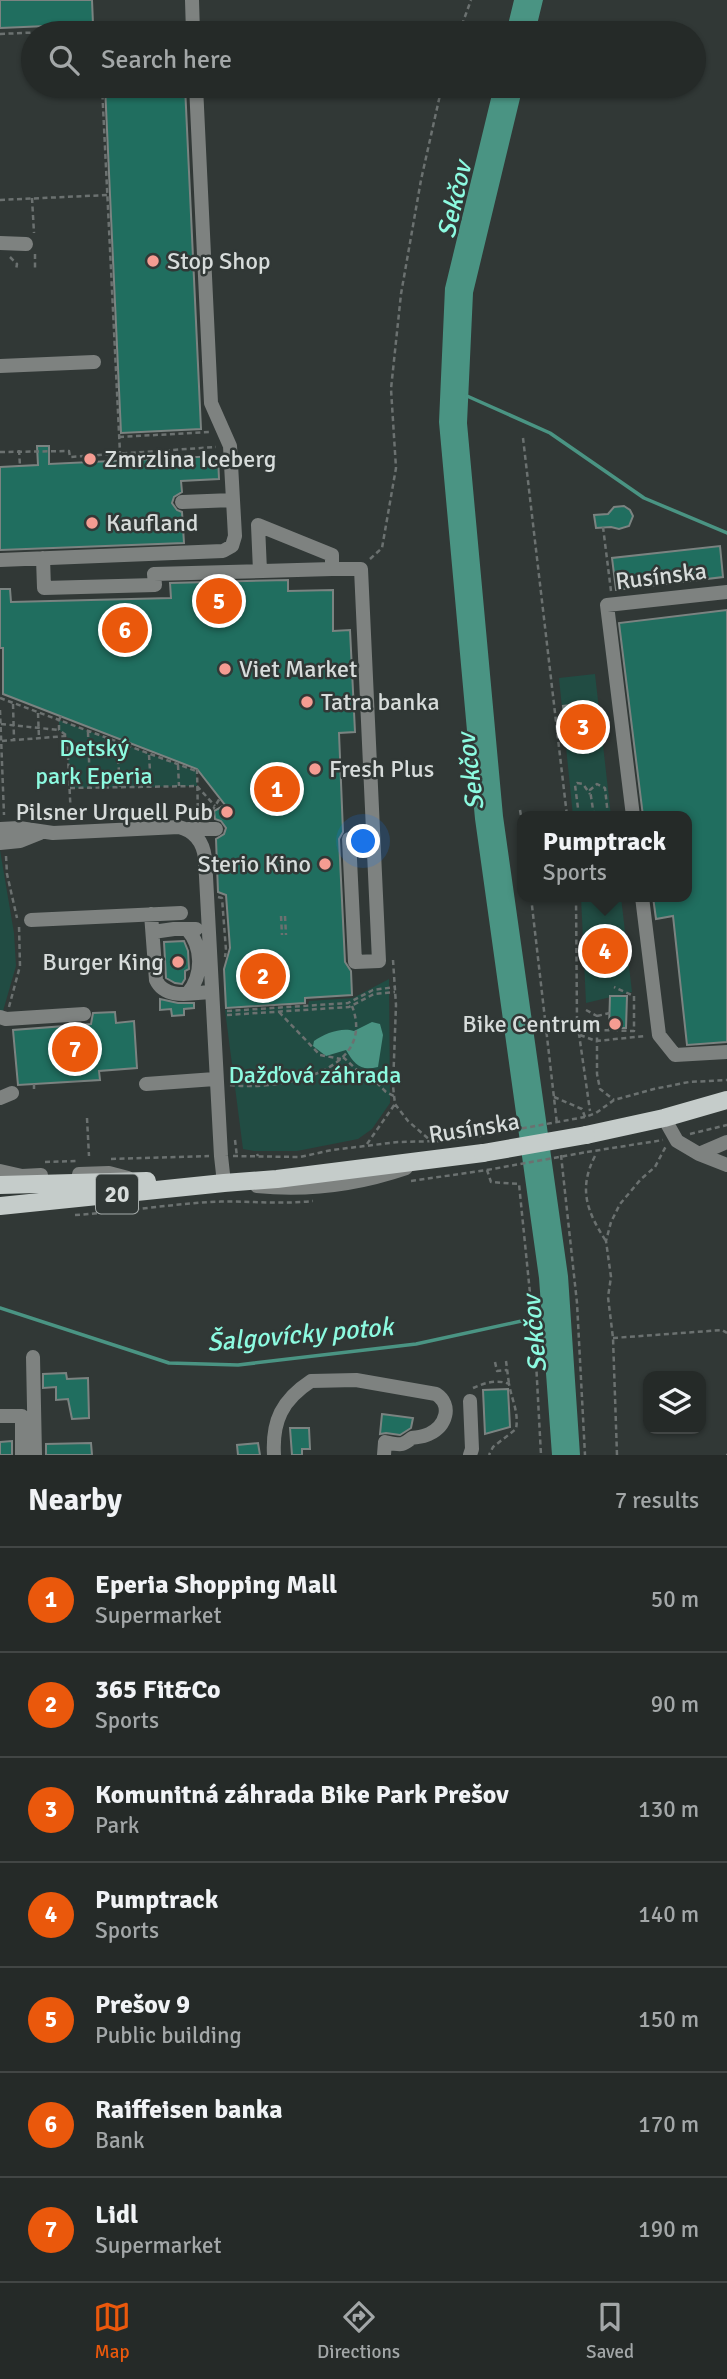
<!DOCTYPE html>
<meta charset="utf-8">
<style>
:root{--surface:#252a28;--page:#2d3230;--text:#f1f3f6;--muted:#a3a7a8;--line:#424645;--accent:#ea580c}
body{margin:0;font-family:Signika,sans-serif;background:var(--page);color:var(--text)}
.controls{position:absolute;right:21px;bottom:21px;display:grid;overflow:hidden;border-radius:14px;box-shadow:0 2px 5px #0004}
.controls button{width:63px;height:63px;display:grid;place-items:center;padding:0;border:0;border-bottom:2px solid var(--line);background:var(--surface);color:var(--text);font:35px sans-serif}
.you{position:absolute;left:364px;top:842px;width:24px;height:24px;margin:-18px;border:5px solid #fff;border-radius:50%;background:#1a73e8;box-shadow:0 0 0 10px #1a73e833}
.badge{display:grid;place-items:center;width:46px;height:46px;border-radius:50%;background:var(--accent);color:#fff;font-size:23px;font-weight:700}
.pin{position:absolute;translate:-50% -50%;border:4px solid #fff;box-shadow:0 2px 7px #0006}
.popup{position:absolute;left:517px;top:811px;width:175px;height:91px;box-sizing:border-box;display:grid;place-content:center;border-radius:14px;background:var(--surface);filter:drop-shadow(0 2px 5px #0005);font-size:23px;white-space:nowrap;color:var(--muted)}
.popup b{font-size:26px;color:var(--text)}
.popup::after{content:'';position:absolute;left:50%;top:100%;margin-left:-14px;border:14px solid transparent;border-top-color:var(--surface)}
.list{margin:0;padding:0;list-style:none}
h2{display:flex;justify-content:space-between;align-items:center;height:91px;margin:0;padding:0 28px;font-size:30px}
h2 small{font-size:23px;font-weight:400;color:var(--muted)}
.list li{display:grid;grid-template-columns:46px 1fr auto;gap:21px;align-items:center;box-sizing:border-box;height:105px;padding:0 28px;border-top:2px solid var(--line)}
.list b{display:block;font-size:26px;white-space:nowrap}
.list p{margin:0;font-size:23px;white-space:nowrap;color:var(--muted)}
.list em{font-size:23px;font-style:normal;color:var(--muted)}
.icon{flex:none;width:38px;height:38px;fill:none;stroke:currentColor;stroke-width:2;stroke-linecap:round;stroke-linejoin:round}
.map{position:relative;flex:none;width:727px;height:1455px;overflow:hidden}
.search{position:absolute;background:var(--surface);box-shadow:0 2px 5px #0004;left:21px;right:21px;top:21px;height:77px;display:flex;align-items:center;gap:18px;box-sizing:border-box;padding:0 24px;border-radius:38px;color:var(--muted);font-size:26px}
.sheet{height:826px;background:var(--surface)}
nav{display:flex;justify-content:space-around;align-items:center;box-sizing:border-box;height:98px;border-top:2px solid var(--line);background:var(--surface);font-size:19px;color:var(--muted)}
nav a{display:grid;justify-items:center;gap:4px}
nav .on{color:var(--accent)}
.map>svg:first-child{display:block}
.green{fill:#214c43}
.water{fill:#4a9483}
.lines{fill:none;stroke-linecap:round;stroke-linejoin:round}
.stream{stroke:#4a9483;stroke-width:3.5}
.building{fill:#206e5f;stroke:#7b8381;stroke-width:2}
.path{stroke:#6b7170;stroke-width:2.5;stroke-dasharray:5 3.5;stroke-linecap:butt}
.minor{stroke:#7e8280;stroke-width:14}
.major{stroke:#c5ccca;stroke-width:18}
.path-bridge{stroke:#6b7170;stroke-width:2.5;stroke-dasharray:5 3.5;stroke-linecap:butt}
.major-bridge{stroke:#c5ccca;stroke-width:18}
.poi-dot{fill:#f59c92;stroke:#313836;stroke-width:2.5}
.labels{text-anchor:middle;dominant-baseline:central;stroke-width:5;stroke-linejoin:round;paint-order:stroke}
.shield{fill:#313836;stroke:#a5abaa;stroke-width:2}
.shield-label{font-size:23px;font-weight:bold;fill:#d7dcdb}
.poi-label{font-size:24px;fill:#d7dcdb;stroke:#313836;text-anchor:start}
.street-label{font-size:24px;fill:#d7dcdb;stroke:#313836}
.park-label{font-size:24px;fill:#8cfae0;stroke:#313836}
.water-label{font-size:26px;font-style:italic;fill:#8cfae0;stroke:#313836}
</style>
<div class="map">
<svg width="727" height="1455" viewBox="0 0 727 1455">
<rect width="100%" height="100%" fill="#313836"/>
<!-- green -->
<path class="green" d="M595,674L611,816H573L559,678Z
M59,720L196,771L197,786L70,788L67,736L59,730Z
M0,850L14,933L16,966L3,1011L0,1010Z
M581,897H621L632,992L586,1003Z
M389,979L390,1103L372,1129L358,1139L297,1151H254L243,1149L225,1010L308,1005L309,1001L353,998Z"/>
<!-- water -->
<path class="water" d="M514,0H543L535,33H506Z
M494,86H523L473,293L467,423L503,816L568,1276L580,1455H552L539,1278L475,819L439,422L445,288Z
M372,1022L380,1024L383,1035L378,1067C360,1071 355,1065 346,1050L326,1056L313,1046L314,1041C325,1033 342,1027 354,1031Z"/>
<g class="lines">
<!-- stream -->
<path class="stream" d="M467,396L550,433L644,498L727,533
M0,1308L169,1363L238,1365L416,1344L526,1320"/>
</g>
<!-- building -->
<path class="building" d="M0,0H92L93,24L0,28Z
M105,86H185L201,429L121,433Z
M37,446H49V464L218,456L219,479L181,481L182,492L174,497L172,503L177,510L182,512L184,543L0,550V467L38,465Z
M624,506L630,510L633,516L629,526L619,529L611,527L596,528L594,515L608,514L614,507Z
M720,546L723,577L616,590L612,558Z
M288,580V591L333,590V631L350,630L355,732L339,733L343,832L339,839L345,962L351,971L352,995L305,998V1003L226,1008L224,969L230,948L226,895L218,892L216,839L224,834L226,828L221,821L215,819L214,811L225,805L197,769L3,694V648H0V589H10L11,602L171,598L170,583Z
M727,610V1042L687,1045L673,916L656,919L653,897H687V816H643L619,623Z
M580,704L581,721L565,722L563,706Z
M184,941L188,951L189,969L185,971V979L182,984L175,983L166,978L164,942Z
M610,996H627L626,1028H609Z
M160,999L178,1003H194V1008L184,1009V1015L172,1016L171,1009L160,1010Z
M115,1012L116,1023L134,1021L137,1068L99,1071L100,1080L18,1085L13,1030L91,1024L93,1013Z
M66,1373L67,1379L88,1378L89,1418L72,1419L68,1399L56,1400V1387L43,1388V1374Z
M508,1389L510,1427L485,1434L483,1390Z
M382,1414L413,1418L411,1428L400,1435L386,1433L380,1434Z
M290,1428H309L310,1449H302V1455H292Z
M12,1441V1455H0V1442Z
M91,1443L92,1455H46V1444Z
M258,1443L260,1455H238L237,1445Z"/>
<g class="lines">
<!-- path -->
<path class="path" d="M459,33L471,0
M0,34L179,26
M102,86L120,453
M32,198L34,233
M0,200L107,195
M35,254V271
M10,257L17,264L16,270
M119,437L210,432
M523,438L567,816
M19,450L20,466
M0,452L69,451L70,457L216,447
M603,527L611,591
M370,559L382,548L396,468L391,389L401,294L421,180L442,86
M0,698L59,720V730L67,736L71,818
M13,704L14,739
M0,710L4,815
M38,713L39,738
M581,713L606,710
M61,716L59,720L196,771
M1,724L59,730
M88,732L90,788
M2,741L67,736
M117,742L120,787
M149,755L151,787
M178,765L179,786
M197,769L198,818
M197,786L215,806
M70,788L197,786
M520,810L523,828
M212,811L220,798
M579,816L575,785L577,783L583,784L590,794
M594,816L590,790L597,784L605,788L608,816
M6,856L7,874L17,918
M218,897L222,898L226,950L225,957
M531,897L557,1124
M576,897L577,1020L590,1111
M602,897L603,908
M281,916L282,935
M285,916L286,935
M393,960L396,1005L393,1086L395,1104L408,1121L431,1141
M9,1007L20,966L19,925
M586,1010L597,1016V1074L600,1089L614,1100
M227,1011L348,1003L373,990L395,987
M279,1012L320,1055L341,1059
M227,1015L349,1007L374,994L395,992
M597,1016L610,1013
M596,1030L634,1031V996L614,987
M580,1035L596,1041L645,1036
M343,1057L357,1070L371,1077L386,1092L394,1096
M34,1084V1091
M230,1085C276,1091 378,1073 352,1006
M554,1097L582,1109L585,1117L596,1113L614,1100L654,1089L689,1082L727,1080
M87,1118L89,1156
M690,1134L727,1125
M235,1140L237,1157
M367,1144L395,1104
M587,1152L663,1140
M257,1154L258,1156
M561,1155L577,1303L585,1455
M233,1156L300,1157L332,1150L398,1142L443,1141L480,1136
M595,1156C578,1189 587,1212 606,1241
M111,1159L209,1156
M45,1162L76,1161
M411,1181L487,1170L491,1182L519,1184L535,1343L541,1455
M75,1215C120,1212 165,1205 210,1202C244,1200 278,1205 313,1201
M613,1338L722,1330L727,1333
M506,1361L509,1384
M495,1362L497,1371L507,1370
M473,1388C484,1383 497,1379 509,1384C512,1401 519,1412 516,1429L493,1447L489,1455
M617,1455L613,1338L608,1297L611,1277L606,1241L611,1222L620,1204L641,1179L655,1167L666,1146
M726,1455H727"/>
<!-- minor -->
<path class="minor" d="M192,0L193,33
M0,243L26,244
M0,366L94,362
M182,502L233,500
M43,558L44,588L155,585L154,574L332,569V555L258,525L260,571
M0,560L223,551L232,546L235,536L230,446L211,403L196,86
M332,569H361L379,961L355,962L349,839L373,838
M633,816L607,605L727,592
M0,829L19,828L53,833L179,827C195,831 203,842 205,858L221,1156L224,1183L234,1184
M188,829H216
M0,843L20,841L40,833
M642,897L659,1035L675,1055L727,1052
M151,914L156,980C165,1000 192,993 211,992
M31,920L181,913
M187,929C203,947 203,975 188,993
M153,932L174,929H196
M0,1017L6,1019L84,1014
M146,1084L215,1079
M0,1098L12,1093
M664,1118L677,1141L699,1154L727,1165
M699,1154L727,1142
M0,1171L22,1176L41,1175
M79,1174L109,1173L128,1178
M257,1186C307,1191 359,1184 406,1168
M33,1357L35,1455
M0,1416H22V1455
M274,1455C272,1421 282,1400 311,1381L356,1380L436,1394C453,1405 446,1426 429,1434C423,1437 418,1437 412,1438C409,1440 406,1443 402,1444C398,1445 390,1443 385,1442L384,1455
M470,1455L472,1449L470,1401"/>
<!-- major -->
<path class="major" d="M586,1135L664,1118L727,1100
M0,1185L147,1181
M0,1206L224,1183L277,1179L483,1153"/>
<!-- path-bridge -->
<path class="path-bridge" d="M480,1136L585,1117
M487,1170L587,1152"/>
<!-- major-bridge -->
<path class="major-bridge" d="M483,1153L586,1135"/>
</g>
<!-- markers -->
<g class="poi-dot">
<circle cx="153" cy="261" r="7"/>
<circle cx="90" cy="459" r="7"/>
<circle cx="92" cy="523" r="7"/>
<circle cx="225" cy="669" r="7"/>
<circle cx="307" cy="702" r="7"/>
<circle cx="315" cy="769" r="7"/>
<circle cx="227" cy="812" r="7"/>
<circle cx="325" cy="864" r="7"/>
<circle cx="178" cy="962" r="7"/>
<circle cx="615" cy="1024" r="7"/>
</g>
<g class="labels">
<!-- shield labels -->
<rect class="shield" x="96" y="1174.5" width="42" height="39" rx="5"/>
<g class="shield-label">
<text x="117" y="1194">20</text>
</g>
<!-- poi labels -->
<g class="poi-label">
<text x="167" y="261">Stop Shop</text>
<text x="104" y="459">Zmrzlina Iceberg</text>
<text x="106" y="523">Kaufland</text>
<text x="239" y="669">Viet Market</text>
<text x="321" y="702">Tatra banka</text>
<text x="329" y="769">Fresh Plus</text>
<text x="213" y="812" text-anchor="end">Pilsner Urquell Pub</text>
<text x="311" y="864" text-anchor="end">Sterio Kino</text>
<text x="164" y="962" text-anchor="end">Burger King</text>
<text x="601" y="1024" text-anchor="end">Bike Centrum</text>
</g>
<!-- street labels -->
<g class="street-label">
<text transform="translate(661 576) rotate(-7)">Rusínska</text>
<text transform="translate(474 1128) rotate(-9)">Rusínska</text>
</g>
<!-- park labels -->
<g class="park-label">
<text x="94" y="748">Detský<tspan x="94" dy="28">park Eperia</tspan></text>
<text x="315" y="1075">Dažďová záhrada</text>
</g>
<!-- water labels -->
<g class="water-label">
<text transform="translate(455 200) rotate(-77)">Sekčov</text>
<text transform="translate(471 772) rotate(-97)">Sekčov</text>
<text transform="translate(535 1334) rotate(-95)">Sekčov</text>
<text transform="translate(300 1335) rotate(-5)">Šalgovícky potok</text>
</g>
</g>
</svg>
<div class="controls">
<button><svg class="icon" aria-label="layers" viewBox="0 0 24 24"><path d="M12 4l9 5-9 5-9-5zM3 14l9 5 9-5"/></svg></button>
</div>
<div class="you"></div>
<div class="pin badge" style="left:277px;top:789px">1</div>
<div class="pin badge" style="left:263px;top:976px">2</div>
<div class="pin badge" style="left:583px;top:727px">3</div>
<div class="pin badge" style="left:605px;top:951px">4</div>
<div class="popup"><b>Pumptrack</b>Sports</div>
<div class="pin badge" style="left:219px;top:601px">5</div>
<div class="pin badge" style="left:125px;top:630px">6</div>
<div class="pin badge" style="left:75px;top:1049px">7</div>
<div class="search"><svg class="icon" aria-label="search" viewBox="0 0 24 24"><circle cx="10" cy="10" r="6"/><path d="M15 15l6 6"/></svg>Search here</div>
</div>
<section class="sheet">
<h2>Nearby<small>7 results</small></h2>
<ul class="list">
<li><span class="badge">1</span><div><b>Eperia Shopping Mall</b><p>Supermarket</p></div><em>50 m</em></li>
<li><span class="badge">2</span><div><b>365 Fit&amp;Co</b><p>Sports</p></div><em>90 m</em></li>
<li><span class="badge">3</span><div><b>Komunitná záhrada Bike Park Prešov</b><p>Park</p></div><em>130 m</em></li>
<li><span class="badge">4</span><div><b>Pumptrack</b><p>Sports</p></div><em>140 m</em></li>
<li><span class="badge">5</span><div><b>Prešov 9</b><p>Public building</p></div><em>150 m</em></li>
<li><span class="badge">6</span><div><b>Raiffeisen banka</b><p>Bank</p></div><em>170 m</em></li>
<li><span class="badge">7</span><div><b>Lidl</b><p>Supermarket</p></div><em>190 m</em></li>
</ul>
</section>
<nav>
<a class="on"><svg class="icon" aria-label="map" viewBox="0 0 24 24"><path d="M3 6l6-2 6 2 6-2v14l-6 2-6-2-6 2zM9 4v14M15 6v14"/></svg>Map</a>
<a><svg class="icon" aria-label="directions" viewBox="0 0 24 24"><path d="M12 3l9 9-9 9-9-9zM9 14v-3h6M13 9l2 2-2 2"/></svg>Directions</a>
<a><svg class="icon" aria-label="saved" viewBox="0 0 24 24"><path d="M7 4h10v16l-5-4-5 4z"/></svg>Saved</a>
</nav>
